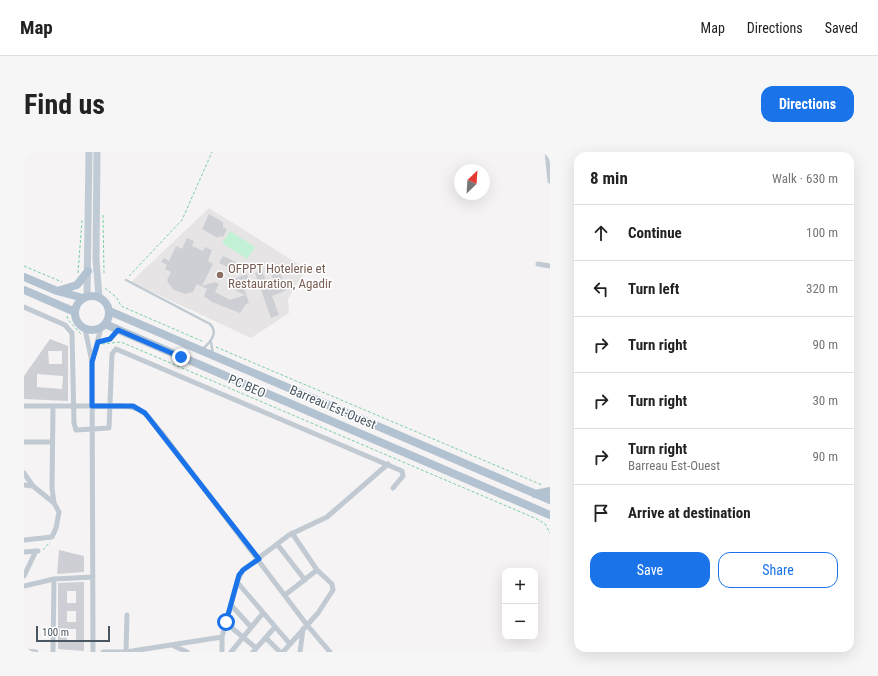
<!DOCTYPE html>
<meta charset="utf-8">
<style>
:root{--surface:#fff;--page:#f6f6f6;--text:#222;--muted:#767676;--line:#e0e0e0;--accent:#1a73e8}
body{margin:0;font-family:"Roboto Condensed",sans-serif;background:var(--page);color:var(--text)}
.controls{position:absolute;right:12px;bottom:12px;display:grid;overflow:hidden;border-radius:8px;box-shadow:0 4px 16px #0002}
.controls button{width:36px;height:36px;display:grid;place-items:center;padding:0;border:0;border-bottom:1px solid var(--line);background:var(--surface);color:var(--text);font:20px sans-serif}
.compass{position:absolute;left:430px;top:12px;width:36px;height:36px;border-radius:50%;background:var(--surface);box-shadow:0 4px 16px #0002;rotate:25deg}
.scale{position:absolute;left:12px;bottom:10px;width:74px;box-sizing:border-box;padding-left:4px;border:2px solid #4a5661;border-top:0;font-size:11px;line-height:14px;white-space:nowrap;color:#4a5661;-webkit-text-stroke:3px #fff;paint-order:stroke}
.stop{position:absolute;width:12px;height:12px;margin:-9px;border:3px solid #1a73e8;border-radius:50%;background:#fff}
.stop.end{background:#1a73e8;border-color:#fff;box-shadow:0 1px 4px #0008}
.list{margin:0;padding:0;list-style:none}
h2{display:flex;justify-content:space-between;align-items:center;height:52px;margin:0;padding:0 16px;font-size:17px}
h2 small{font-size:13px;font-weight:400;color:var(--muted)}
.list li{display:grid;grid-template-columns:26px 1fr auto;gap:12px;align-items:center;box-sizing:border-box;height:56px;padding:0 16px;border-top:1px solid var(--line)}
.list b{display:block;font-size:15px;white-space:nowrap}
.list p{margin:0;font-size:13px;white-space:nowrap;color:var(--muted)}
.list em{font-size:13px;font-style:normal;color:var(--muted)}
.actions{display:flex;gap:8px;padding:12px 16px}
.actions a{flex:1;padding:9px 0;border:1px solid var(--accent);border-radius:12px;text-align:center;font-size:14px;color:var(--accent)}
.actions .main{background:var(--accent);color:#fff}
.icon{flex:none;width:22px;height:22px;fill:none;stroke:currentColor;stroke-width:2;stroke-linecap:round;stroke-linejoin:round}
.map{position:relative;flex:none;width:526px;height:500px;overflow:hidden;border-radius:12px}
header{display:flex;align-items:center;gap:24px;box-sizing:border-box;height:56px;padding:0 20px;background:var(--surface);border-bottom:1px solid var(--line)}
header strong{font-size:19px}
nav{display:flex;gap:22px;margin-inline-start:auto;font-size:14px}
.intro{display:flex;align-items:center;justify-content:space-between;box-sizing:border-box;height:96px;padding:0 24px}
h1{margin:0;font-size:28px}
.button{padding:10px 18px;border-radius:12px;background:var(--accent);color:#fff;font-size:14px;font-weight:700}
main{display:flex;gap:24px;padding:0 24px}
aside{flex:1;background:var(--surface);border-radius:12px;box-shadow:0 4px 16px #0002}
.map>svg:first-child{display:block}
.education{fill:#e6e4e5}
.green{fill:#c3f1d5}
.building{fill:#cdcfd5;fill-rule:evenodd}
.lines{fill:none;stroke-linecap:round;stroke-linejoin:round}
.path{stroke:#7ad0a6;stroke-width:1;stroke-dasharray:3 2;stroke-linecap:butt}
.lane{stroke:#c1cad2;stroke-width:2.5}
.street{stroke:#c1cad2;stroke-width:5}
.secondary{stroke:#c1cbd6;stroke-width:7}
.primary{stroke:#b3c2d1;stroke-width:8}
.route{stroke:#1a73e8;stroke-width:5}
.education-dot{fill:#8d6e63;stroke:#fff;stroke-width:1.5}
.labels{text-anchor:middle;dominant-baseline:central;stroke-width:3;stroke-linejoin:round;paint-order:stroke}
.education-label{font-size:13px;fill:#785e54;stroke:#fff;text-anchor:start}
.street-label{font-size:13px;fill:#4a5661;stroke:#fff}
</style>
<header>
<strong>Map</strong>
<nav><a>Map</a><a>Directions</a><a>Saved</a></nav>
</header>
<div class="intro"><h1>Find us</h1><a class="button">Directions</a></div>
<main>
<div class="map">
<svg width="526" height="500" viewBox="0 0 526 500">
<rect width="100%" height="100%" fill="#f5f3f3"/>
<!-- education -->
<path class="education" d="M185,56L282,117L264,147L265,161L227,186L107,130Z"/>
<!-- green -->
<path class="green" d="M206,79L231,95L223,107L198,91Z"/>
<!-- building -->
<path class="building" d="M185,62L199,70V75L203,77L199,85L195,84L194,86L178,77Z
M163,86L170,89L168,94L179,99L181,95L188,98L184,109L189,112L178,134L191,130L195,132L191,140L206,148L221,143L207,136L212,126L223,122L226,133L220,136L225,151L222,152L216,161L188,150L180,144L183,137L173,132L169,140L161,142L150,138L145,132L143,128L147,120L141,117L143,113L137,110L140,106L145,109L152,94L158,97Z
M199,104L214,111L210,118L195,111Z
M255,114L256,118L255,119L263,138L248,144L255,163L247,166L231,121L238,119L245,136L251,134L246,117Z
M26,187L44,194V249L0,247V224ZM24,199H38V212H25ZM13,222L39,224L38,237L13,235Z
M35,398L60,404V420L33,422Z
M60,430V499L34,497V431ZM43,439H52V451H43ZM43,459H52V470H43ZM43,477H52V490H43Z"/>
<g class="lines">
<!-- path -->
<path class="path" d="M79,63L80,121
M0,114L38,130
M54,121L58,68
M105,124L158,68L188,0
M81,136L93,146L97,154L180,190
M43,164L44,168L57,182
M78,189L87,187L90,182
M78,192L97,190L513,367L521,372L526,381
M192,195L518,333
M19,398L26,390"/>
<!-- lane -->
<path class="lane" d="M102,128L186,172C195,181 186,190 179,197
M187,190L189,203"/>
<!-- street -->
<path class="street" d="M523,0L526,29
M514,112L526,114
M0,155L41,173L48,181L50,271L52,278L85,276L88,202L92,197L378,319L379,324L369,336
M61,177L68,210L69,500
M68,209L77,176
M0,254H99C120,255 125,266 138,281L283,473L306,500
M0,290H28
M0,321L9,334L30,351
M0,333L9,334
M0,388L28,385L32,376L35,360L30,351L28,336L29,254
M253,392L281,428
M0,400L14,399
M0,424L12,399
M213,430L266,492
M0,434L30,427L69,425
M261,443L293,418L268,381
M207,453L227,475
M202,471L232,496
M242,486L256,500
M148,493L163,500
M0,499L12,500
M29,500L30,427
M79,500H102L198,485
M102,500L103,463
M198,500V485L213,430L219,418L265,383L303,365L364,312
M207,500L239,461
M229,500L251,475
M259,500L294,461L309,438L308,432L293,418
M276,500L279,477"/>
<!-- secondary -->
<path class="secondary" d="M73,0L72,107L75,145
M63,144L65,0"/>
<!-- primary -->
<path class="primary" d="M0,125L33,139L59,146
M0,138L51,160
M33,139L53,133L64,119
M51 161a17 17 0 1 1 34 0a17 17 0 1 1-34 0Z
M85,159L526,348
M81,172L526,363
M511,342L526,339"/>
</g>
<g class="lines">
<!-- route -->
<path class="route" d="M157,205L94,178L86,187L74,190L68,210V254H109L121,261L235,407L219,418L215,423L202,470"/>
</g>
<!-- markers -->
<circle class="education-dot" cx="196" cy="123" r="4"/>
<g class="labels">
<!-- education labels -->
<g class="education-label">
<text x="204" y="116">OFPPT Hotelerie et<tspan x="204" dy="15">Restauration, Agadir</tspan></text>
</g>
<!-- street labels -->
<g class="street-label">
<text transform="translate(223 234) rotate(23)">PC BEO</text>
<text transform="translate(309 255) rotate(23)">Barreau Est-Ouest</text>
</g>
</g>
</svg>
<div class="controls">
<button>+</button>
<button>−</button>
</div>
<svg class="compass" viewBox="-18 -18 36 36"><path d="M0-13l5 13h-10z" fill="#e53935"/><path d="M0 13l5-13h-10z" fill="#767676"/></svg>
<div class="scale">100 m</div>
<div class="stop" style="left:202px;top:470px"></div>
<div class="stop end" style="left:157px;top:205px"></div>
</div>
<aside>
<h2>8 min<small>Walk · 630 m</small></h2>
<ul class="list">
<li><svg class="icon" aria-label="ahead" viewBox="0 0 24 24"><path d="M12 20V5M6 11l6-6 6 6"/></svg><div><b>Continue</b></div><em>100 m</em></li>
<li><svg class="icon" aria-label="left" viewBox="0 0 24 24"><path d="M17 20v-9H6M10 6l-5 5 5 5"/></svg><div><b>Turn left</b></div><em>320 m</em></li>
<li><svg class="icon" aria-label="right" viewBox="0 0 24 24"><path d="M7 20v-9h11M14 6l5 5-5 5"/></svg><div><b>Turn right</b></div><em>90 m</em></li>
<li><svg class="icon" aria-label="right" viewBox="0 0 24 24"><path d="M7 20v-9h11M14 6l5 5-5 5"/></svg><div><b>Turn right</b></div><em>30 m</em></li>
<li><svg class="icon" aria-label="right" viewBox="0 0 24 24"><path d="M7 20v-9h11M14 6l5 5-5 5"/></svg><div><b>Turn right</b><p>Barreau Est-Ouest</p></div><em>90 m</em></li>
<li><svg class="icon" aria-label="arrive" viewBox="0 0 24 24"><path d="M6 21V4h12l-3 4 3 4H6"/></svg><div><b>Arrive at destination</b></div></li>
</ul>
<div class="actions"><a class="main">Save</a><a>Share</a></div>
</aside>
</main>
